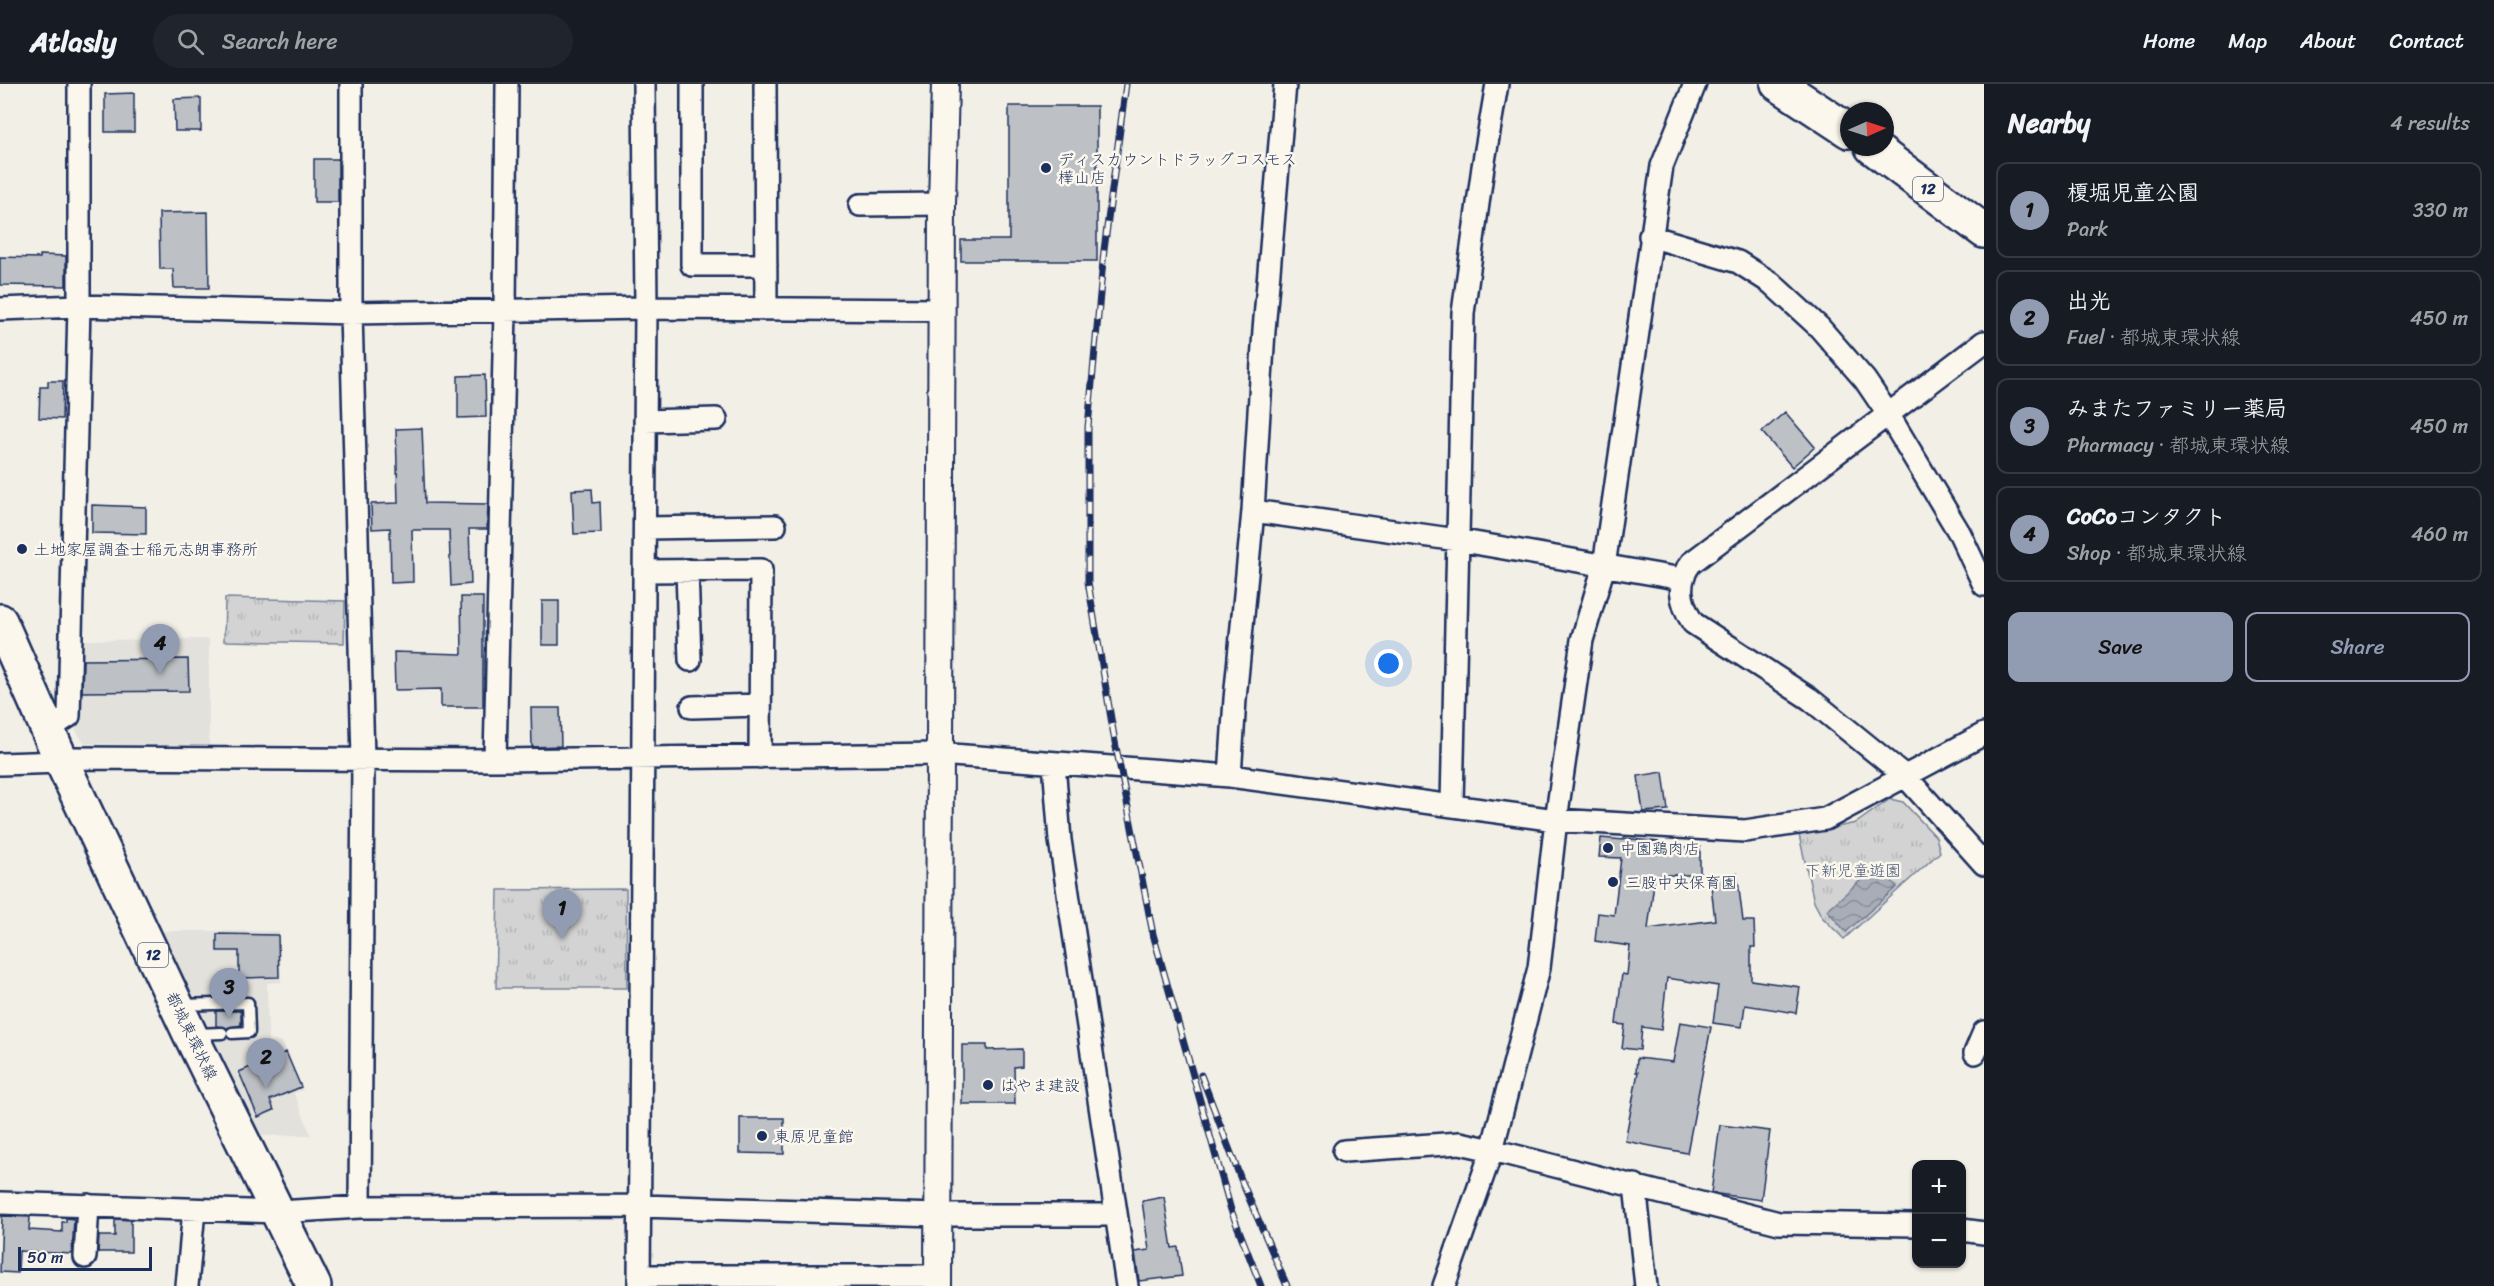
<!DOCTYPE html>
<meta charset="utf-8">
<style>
:root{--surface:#171b24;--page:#20242c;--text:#f1f3f6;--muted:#9ea1a6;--line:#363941;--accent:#919bb2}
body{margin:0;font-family:Sriracha,"Klee One",sans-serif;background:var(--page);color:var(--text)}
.controls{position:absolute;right:18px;bottom:18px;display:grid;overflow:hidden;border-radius:12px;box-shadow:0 2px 4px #0004}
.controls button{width:54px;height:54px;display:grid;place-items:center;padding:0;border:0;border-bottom:2px solid var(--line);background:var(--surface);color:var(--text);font:30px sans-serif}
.compass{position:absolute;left:1840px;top:18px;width:54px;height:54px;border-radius:50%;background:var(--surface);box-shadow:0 2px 4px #0004;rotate:87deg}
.scale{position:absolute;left:18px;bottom:15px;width:134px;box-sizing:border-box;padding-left:6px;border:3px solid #1b2f5e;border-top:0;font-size:16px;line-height:21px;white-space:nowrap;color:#1b2f5e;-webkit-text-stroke:4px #fbf7ec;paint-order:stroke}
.you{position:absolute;left:1389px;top:580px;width:21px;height:21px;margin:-15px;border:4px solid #fff;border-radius:50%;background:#1a73e8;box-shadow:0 0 0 9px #1a73e833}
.badge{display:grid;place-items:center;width:39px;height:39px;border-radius:50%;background:var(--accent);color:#111;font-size:20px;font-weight:700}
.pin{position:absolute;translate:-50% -50px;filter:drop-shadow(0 2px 3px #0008)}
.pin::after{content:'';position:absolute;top:32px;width:21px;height:18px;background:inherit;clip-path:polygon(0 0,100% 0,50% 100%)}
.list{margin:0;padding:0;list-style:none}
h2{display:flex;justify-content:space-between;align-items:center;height:78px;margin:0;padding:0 24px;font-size:26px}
h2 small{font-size:20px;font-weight:400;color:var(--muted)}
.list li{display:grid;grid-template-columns:39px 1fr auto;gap:18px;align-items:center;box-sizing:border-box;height:96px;margin:0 12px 12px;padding:0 12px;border:2px solid var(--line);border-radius:12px}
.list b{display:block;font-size:22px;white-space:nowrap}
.list p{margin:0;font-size:20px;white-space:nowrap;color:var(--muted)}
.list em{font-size:20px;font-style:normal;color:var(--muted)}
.actions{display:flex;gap:12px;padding:18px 24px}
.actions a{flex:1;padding:14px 0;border:2px solid var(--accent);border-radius:12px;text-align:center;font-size:21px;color:var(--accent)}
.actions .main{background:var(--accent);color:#111}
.icon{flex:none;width:33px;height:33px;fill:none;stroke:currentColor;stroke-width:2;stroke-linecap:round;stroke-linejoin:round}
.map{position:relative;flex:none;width:1984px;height:1202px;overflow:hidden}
header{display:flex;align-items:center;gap:36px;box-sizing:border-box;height:84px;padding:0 30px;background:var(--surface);border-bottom:2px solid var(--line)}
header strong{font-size:28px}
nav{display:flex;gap:33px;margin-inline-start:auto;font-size:21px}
.search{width:420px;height:54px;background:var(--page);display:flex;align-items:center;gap:15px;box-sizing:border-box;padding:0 21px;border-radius:33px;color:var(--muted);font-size:22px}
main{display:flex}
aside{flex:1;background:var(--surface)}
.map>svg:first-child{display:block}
.built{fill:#e2e1dc}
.grass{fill:url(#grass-tufts);stroke:#768198;stroke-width:1.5}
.water{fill:url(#water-waves);stroke:#707b93;stroke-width:1.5}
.building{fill:#bdc0c4;stroke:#1b2f5e;stroke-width:1.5}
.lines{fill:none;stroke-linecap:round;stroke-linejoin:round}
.service-casing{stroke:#1b2f5e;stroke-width:15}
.minor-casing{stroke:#1b2f5e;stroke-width:26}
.tertiary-casing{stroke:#1b2f5e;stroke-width:30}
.primary-casing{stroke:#1b2f5e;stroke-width:38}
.service{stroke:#fbf7ec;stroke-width:10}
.minor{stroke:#fbf7ec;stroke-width:21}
.tertiary{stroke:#fbf7ec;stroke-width:26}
.primary{stroke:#fbf7ec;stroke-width:33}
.rail-casing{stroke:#1b2f5e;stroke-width:7}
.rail{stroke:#fbf7ec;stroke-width:4.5;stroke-dasharray:14;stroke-linecap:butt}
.poi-dot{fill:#1b2f5e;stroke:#fbf7ec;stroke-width:2}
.labels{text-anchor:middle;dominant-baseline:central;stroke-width:5;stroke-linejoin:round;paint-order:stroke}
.shield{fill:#fbf7ec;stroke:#5e6b89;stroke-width:1.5}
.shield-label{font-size:15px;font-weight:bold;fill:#1b2f5e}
.poi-label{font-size:16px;fill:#1b2f5e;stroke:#fbf7ec;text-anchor:start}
.park-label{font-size:16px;fill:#49587b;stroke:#fbf7ec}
.street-label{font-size:16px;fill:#1b2f5e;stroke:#fbf7ec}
</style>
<header>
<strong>Atlasly</strong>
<div class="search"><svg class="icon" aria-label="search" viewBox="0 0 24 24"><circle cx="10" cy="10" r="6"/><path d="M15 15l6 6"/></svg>Search here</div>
<nav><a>Home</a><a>Map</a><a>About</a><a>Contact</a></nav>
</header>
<main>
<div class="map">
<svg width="1984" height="1202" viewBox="0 0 1984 1202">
<defs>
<pattern id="grass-tufts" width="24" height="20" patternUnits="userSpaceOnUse" patternTransform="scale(1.5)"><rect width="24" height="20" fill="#d2d3d2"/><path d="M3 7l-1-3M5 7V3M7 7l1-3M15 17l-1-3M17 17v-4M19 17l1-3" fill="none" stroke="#b4b5b7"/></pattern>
<pattern id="water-waves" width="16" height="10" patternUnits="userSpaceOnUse" patternTransform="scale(1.5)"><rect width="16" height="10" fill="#a9adb7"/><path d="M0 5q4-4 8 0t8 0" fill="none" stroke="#898d98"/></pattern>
</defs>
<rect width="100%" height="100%" fill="#f2efe6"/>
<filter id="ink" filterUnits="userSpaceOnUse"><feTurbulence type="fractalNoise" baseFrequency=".0167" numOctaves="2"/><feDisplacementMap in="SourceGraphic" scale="12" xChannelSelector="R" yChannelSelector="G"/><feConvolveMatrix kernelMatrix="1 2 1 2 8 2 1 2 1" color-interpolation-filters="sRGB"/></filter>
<g filter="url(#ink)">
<!-- built -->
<path class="built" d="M209,555V661L85,660L75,645V556Z
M159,847H279L281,898L267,899L268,957L282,958L303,1006L294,1009L311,1051L252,1052Z"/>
<!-- grass -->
<path class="grass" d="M225,514L345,517L344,559L224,557Z
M1890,715L1903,718L1936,753L1940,768L1844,855L1822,833L1814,818L1799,751L1856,739Z
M626,805L627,904H496L498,806Z"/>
<!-- water -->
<path class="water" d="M1878,781L1897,803L1846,848L1827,826Z"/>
<!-- building -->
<path class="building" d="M134,9V48H105V10Z
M201,14V47H175L174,15Z
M1009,22H1097V177H961V156H1009Z
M314,75H338V118H314Z
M208,128L209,204H174L173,185H160L159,129Z
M40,171L66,172V202L0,201V173L40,174Z
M485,291L486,333L458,334V292Z
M48,297H63L62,335L39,334L40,303H48Z
M1785,328L1815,363L1792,383L1762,348Z
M422,344L425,419L488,420L487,445H469L471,500L451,502L449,446H412L413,498L391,499L390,444L372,445L371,420L398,419L396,345Z
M592,405L593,419L600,418L601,449L574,450L572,406Z
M92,421L146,423V450L92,449Z
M461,513H483V623H441V605L395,606L394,568L462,570Z
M542,517H559V561H542Z
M188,575L189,607L82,608L83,576Z
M531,624H560L561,662L532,663Z
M1663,688L1668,726L1643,728L1638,692Z
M1601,754L1624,756V754L1659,758L1658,763H1700V791H1655L1648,845L1715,836L1710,793L1737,789L1743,837H1754L1755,863H1751V896L1800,903L1796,929L1745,921L1742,943L1713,939L1718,902L1667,894L1661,946L1642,943L1640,966L1622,964L1625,941L1616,940L1622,890L1627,891L1630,862L1595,857L1598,829L1614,831L1621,774L1599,773Z
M217,850L278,851L279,893L239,894V867H217Z
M216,927H241V941L227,944L216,942Z
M1680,938L1711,943L1687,1069L1625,1057L1638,988H1636L1637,974L1673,978Z
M962,961H987V966L1022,965V982L1014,983L1015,1020H962Z
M286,968L301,1003L270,1016L274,1026L258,1033L239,988Z
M740,1034H784V1070L740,1069Z
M1720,1041L1770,1047L1761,1116L1711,1109Z
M1164,1113L1172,1164L1178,1163L1182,1192L1139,1197L1135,1168L1149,1166L1142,1117Z
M2,1132L30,1133L29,1146L62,1148V1138H66V1134L74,1135L72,1170L19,1167L18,1189L0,1188Z
M115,1135L131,1136V1168H98L99,1152H115Z"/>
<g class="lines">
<!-- service casing -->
<g class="service-casing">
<path id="service" d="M181,921L248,919L249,948L232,949
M195,950L222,949"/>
</g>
<!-- minor casing -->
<g class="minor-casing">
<path id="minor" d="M351,0V229L363,674L360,1123
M692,0V181H766
M765,0L766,225
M1695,0L1662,82L1604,482L1582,556L1556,736L1539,884L1492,1066L1779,1139L1916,1141
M860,121L942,120
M1650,152L1738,178L1771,199L1819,243L1865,296L1888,330L1960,450L1984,501
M0,225L79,222L351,229L646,224L942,226
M1984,258L1691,479C1676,498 1680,519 1693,539L1810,615L1906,693L1984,780
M645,337L716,335
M1253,427L1457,456L1682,495
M645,444L775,442
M687,486L690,576
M645,487L761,486L760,673
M692,623L760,621
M49,645L69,632L79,222V0
M495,676L505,226L507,0
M1054,679L1060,756L1127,1202
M0,680L62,678L71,674L495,676L939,670L1230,692L1556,736L1745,747L1825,735L1984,650
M1230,692L1235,615L1253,427L1264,246L1285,0
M1452,720L1463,229L1483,83L1497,0
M1975,969L1984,948
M1344,1067L1460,1059L1492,1066L1444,1202
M1635,1101L1646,1202
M0,1119L279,1128L360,1123L641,1122L938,1131H1115
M1962,1146L1984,1149
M85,1173L88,1121
M640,1192H938
M187,1202L194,1126
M639,1202L646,224L644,0"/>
</g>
<!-- tertiary casing -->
<g class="tertiary-casing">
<path id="tertiary" d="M938,1202L942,120L945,0"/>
</g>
<!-- primary casing -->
<g class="primary-casing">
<path id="primary" d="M1778,0L1849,47
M1872,63L1984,147
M0,537L62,678L190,950L314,1202"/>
</g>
<!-- service -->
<use href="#service" class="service"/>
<!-- minor -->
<use href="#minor" class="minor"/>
<!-- tertiary -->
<use href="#tertiary" class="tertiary"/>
<!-- primary -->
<use href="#primary" class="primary"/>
<!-- rail casing -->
<g class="rail-casing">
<path id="rail" d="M1126,0L1104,166L1088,343V498L1115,658L1153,850L1231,1126L1261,1202
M1201,991L1242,1098L1287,1202"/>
</g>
<!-- rail -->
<use href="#rail" class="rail"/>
</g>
</g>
<!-- markers -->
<g class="poi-dot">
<circle cx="1046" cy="84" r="6"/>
<circle cx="22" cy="465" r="6"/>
<circle cx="1608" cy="764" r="6"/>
<circle cx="1613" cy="798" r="6"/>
<circle cx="988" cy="1001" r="6"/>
<circle cx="762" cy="1052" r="6"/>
</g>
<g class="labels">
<!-- shield labels -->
<g class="shield">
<rect x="1913" y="93" width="30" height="24" rx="4.5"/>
<rect x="138" y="859" width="30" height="24" rx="4.5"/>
</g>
<g class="shield-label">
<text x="1928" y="105">12</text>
<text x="153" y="871">12</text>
</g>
<!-- poi labels -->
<g class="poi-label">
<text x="1058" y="75">ディスカウントドラッグコスモス<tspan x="1058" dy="18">樺山店</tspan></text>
<text x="34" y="465">土地家屋調査士稲元志朗事務所</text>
<text x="1620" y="764">中園鶏肉店</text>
<text x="1625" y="798">三股中央保育園</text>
<text x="1000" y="1001">はやま建設</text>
<text x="774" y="1052">東原児童館</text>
</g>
<!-- park labels -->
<g class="park-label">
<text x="1853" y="786">下新児童遊園</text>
</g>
<!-- street labels -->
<g class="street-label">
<text transform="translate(192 952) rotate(64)">都城東環状線</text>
</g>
</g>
</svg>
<div class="controls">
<button>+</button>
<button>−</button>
</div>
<svg class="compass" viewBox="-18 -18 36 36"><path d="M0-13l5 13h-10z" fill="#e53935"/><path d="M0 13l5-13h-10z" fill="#9ea1a6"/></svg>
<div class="scale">50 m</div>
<div class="you"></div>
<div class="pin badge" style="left:562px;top:855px">1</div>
<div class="pin badge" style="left:266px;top:1004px">2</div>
<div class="pin badge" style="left:229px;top:934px">3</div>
<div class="pin badge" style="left:160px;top:590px">4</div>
</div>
<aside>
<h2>Nearby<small>4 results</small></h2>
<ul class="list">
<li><span class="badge">1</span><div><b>榎堀児童公園</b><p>Park</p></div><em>330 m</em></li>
<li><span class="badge">2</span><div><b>出光</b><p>Fuel · 都城東環状線</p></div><em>450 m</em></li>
<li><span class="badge">3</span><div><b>みまたファミリー薬局</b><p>Pharmacy · 都城東環状線</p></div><em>450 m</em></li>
<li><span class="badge">4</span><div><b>CoCoコンタクト</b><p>Shop · 都城東環状線</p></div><em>460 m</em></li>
</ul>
<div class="actions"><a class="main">Save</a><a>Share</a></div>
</aside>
</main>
